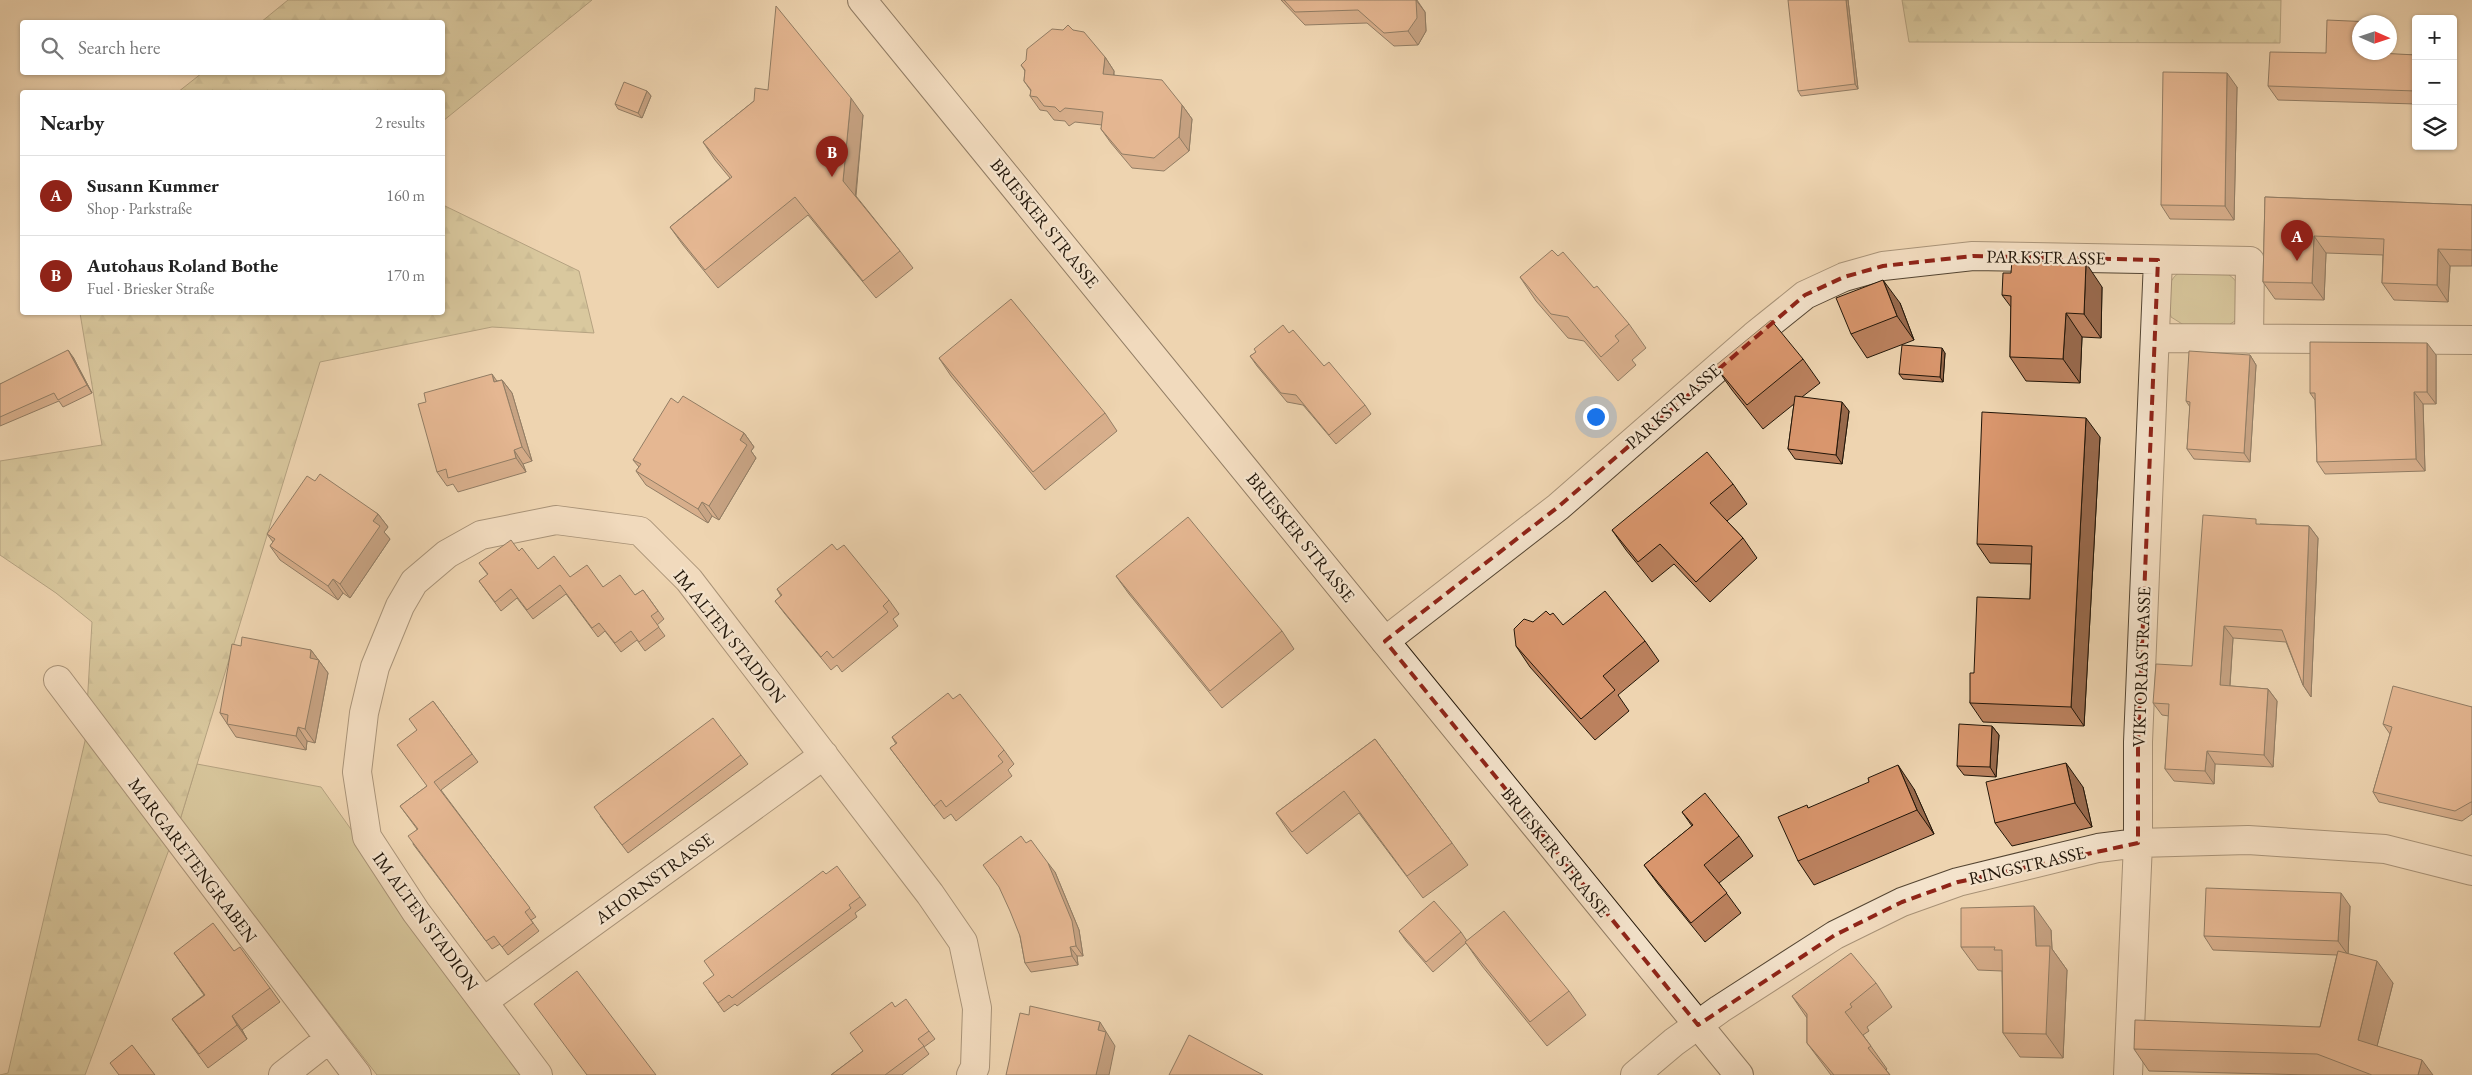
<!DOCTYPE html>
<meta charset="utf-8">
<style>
:root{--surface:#fff;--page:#f2f2f2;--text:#222;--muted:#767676;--line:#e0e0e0;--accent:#8f2418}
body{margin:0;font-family:"EB Garamond",serif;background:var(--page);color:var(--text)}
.controls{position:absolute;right:15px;top:15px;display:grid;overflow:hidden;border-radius:5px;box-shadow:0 1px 4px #0004}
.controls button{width:45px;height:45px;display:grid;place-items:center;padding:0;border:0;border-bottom:1px solid var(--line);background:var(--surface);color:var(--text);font:25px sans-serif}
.compass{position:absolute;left:2352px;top:15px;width:45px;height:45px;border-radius:50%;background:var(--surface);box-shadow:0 1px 4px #0004;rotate:93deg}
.you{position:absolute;left:1595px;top:416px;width:18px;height:18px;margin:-12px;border:4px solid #fff;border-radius:50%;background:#1a73e8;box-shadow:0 0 0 8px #1a73e833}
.badge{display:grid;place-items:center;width:32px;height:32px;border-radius:50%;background:var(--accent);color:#fff;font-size:16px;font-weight:700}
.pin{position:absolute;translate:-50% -41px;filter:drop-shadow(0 1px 2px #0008)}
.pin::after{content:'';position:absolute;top:26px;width:18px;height:15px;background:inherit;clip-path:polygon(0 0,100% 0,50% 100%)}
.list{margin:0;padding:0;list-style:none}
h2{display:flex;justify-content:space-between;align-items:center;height:65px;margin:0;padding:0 20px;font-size:21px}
h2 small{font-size:16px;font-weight:400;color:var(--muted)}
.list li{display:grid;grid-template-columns:32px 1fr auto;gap:15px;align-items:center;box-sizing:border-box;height:80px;padding:0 20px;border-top:1px solid var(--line)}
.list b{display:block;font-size:19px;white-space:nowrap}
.list p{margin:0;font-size:16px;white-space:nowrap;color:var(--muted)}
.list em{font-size:16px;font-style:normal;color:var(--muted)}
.icon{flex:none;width:28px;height:28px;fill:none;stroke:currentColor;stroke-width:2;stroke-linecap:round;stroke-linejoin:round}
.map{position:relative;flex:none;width:2472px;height:1075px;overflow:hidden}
.search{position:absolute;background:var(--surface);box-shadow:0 1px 4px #0004;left:20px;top:20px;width:425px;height:55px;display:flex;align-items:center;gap:12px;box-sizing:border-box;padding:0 18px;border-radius:5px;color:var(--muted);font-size:19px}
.panel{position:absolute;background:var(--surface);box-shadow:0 1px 4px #0004;left:20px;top:90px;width:425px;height:225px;border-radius:5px}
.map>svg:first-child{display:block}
.grass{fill:#bebb87;stroke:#706848}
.forest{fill:url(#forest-firs);stroke:#706848}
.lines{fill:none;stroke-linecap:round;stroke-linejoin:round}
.street-casing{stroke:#544532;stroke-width:30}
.secondary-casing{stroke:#211508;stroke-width:30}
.street{stroke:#f4e3cc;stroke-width:28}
.secondary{stroke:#f4e3cc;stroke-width:28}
.wall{fill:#bb815e;stroke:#211508}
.shaded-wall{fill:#98694c;stroke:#211508}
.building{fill:#d9966d;stroke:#211508}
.marked{fill:none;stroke:#8f2418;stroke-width:4;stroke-dasharray:10 6;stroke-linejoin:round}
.labels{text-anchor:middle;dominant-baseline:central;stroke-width:4.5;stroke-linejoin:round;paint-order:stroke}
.street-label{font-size:18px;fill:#211508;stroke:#f4e3cc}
</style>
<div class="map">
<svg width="2472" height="1075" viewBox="0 0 2472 1075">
<defs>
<pattern id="forest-firs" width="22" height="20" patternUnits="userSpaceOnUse" patternTransform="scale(1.25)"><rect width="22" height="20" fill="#bebb87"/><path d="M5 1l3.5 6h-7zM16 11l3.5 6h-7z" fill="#a3a073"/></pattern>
</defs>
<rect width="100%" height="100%" fill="#eed4b0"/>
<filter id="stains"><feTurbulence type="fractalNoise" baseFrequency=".004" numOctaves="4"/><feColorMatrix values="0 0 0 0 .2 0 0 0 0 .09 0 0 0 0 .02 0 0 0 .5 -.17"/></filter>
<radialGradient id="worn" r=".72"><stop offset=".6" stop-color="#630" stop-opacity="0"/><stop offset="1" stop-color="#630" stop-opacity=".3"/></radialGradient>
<!-- grass -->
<path class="grass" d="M2220,269C2247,285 2240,291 2238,319L2224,328L2187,327L2171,317C2167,300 2164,277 2185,270C2195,267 2210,269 2220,269Z
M197,764L321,787L525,1075H377L180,820Z"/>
<!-- forest -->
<path class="forest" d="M288,0H592L443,121L442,92H178L202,73L442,72V22H261Z
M1902,0H2281L2280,43L1909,42Z
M443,205L579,271L594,333L492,327L320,362L180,820L85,1075H0L8,1073L85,741L92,622L56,593L0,555V461L102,445L80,313L442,312Z"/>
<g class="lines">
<!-- street casing -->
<g class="street-casing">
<path id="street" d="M2155,338L2472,340
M1385,641L1558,507L1754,336L1805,295L1844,277L1883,266L1973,256L2250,261L2249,339
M58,680L357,1075
M484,1001L824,755
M283,1075L329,1039
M538,1075L416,912L367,837L357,772L364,713L375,667L400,606L414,582L447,554L481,535L556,520L640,531L689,580L930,894L963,942L977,1008L975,1067L971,1075
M1635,1075L1674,1042L1720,1009L1835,935L1902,902L1958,882L2098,848L2138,843L2248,840L2385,849L2472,871
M2128,1075L2138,843V742L2158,260"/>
</g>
<!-- secondary casing -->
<g class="secondary-casing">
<path id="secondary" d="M862,0L1739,1075"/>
</g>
<!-- street -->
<use href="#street" class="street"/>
<!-- secondary -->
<use href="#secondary" class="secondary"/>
</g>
<!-- wall -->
<path class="wall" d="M1281,0H1417L1425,12L1426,31L1418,45L1394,46L1367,23L1305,25Z
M1848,0L1858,89L1801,96L1798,91Z
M1073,30L1105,57L1114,71V75L1182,105L1192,119L1189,151L1164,171L1132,168L1111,143L1101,129L1102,125L1075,122L1069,126L1065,121L1054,120L1047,111L1040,110L1030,96L1031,91L1024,81L1025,71L1021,65Z
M2360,52H2381V54L2416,55V104L2278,100L2268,86L2326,53Z
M2237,87L2234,220L2170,219L2161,205Z
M647,91L651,96L642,118L618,109L615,104Z
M754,101L863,115L856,196L900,251L913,268L876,298L808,215L718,288L683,245L670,227L730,178L715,160L703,142Z
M2265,197L2472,205V266H2450L2448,302L2394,300L2382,283L2383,255L2326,253L2324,300L2275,299L2263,282Z
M1558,256L1594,288L1629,324L1646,348L1632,360L1636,365L1618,381L1584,341L1568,338L1536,301L1520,277Z
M2102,287L2101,338L2082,337L2080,383L2026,381L2010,357L2011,307L2002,295Z
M1900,303L1914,340L1867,358L1851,334Z
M1289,333L1365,405L1371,414L1336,444L1303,405L1287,402L1257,366L1250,356Z
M1945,353L1943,382L1903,379L1899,374Z
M2250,355L2256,365L2250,462L2194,459L2187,449L2190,407L2186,401Z
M2436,355V404H2423L2425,471L2325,474L2317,462L2315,400L2310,393Z
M73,357L92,393L63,407L59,401L0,426V384Z
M939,358L1105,413L1117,431L1045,490L951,376Z
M1803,359L1820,383L1802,397L1849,411L1842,464L1795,459L1788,449L1794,404L1763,429L1732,390L1715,366Z
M502,380L512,393L532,461L523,464L526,472L458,492L453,484L447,486L437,472L497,381Z
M678,403L744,433L754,447L751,451L756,458L719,520L712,516L708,523L646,485L636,471L639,467L633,460Z
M2100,437L2084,726L1983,722L1970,703L1974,673L2030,599L2031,564L1990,563L1977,544Z
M315,481L378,514L388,527L384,532L390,539L350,598L343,593L338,600L280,560L270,546L273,542L267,534Z
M1733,484L1747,504L1727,521L1743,538L1757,558L1710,602L1674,564L1652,582L1626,550L1612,530Z
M2260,524L2309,526L2318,538L2311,697L2303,685L2286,642L2233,638L2230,686L2268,689L2277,701L2273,767L2215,764L2214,784L2174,781L2165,769L2169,716L2162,715L2153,703L2192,666Z
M837,550L889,600L899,614L893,619L898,626L842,672L837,665L831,670L785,614L775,601L781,596L777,589Z
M519,551L538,569L570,577L603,587L635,595L643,590L664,619L657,625L665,636L645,651L637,640L621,652L605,631L598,637L566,594L533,619L517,598L501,611L479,581L488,575L479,563Z
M1116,576L1282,631L1294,649L1222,708L1129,594Z
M1550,615L1563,625L1645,641L1659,661L1618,695L1629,711L1595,740L1530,667L1516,646L1533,622Z
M241,646L311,650L328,673L315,743L307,741L306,750L236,737L220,713Z
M953,699L1004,750L1014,764L1008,770L1012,776L956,821L951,814L944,819L890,748L896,744L892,737Z
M433,701L478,762L441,790L536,917L531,920L539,931L508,955L500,944L492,949L413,844L417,829L400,806L427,786L417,730Z
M2472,707V814L2462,821L2379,802L2373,792L2390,734L2383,724Z
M1992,726L1999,735L1996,777L1964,775L1957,766Z
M1375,739L1452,843L1468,865L1423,898L1359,813L1307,854L1291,835L1276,813Z
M741,755L748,764L628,853L600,816Z
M2083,787L2092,827L2012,846L1995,823Z
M1914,789L1934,834L1814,885L1798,861L1809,808Z
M1682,812L1739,836L1753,856L1719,883L1741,913L1705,942L1658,884L1644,865L1692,826Z
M1026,843L1055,872L1079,930L1083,956H1077L1078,965L1031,972L1025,963L1020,936Z
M826,874L860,897L866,905L855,913L857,917L737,1006L735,1004L724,1012L709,991Z
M2350,906L2348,954L2393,983L2377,1046L2433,1075H2310L2149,1071L2134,1049L2320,1027L2337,955L2213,950L2204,936Z
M2051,930L2052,949L2067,970L2063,1058L2020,1057L2003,1033L2002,971L1978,970L1961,947Z
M1399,931L1461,932L1467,941L1569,991L1586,1015L1547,1046L1482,966L1466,943L1433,972L1406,941Z
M234,951L270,988L280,1002L242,1030L247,1039L208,1068L172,1019L204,995L174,953Z
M1876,983L1892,1007L1867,1027L1869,1031L1863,1035L1887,1069L1886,1070L1890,1075H1831L1807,1043V1018L1792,996Z
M895,1007L929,1031L935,1039L924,1047L929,1054L902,1075H831L863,1051Z"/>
<!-- shaded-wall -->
<path class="shaded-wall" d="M1416,0L1425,12L1426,31L1418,45L1408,31Z
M1846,0H1848L1858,89L1855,84Z
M1105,57L1114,71L1112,88L1103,74Z
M2227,73L2237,87L2234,220L2225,206Z
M647,91L651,96L642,118L638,113Z
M851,98L863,115L855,199L843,181Z
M1182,105L1192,119L1189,151L1179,137Z
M2314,236L2326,253L2324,300L2312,283Z
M2438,249L2450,266L2448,302L2437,285Z
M2086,263L2102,287L2101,338L2084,314Z
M1883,280L1900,303L1914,340L1897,316Z
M2066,313L2082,337L2080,383L2063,359Z
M2427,343L2436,355V404L2427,392Z
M1942,348L1945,353L1943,382L1940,377Z
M68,350L73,357L92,393L87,385Z
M2250,355L2256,365L2250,462L2244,453Z
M492,374L501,387L494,382Z
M502,380L512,393L532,461L522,447Z
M2414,392L2423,404L2425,471L2416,459Z
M1842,402L1849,411L1842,464L1836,455Z
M2086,418L2100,437L2084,726L2071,707Z
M744,433L754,447L751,451L756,458L719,520L709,506L740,440Z
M514,450L523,464L526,472L516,458Z
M702,502L712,516L708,523L698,509Z
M378,514L388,527L384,532L390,539L350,598L340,584L373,521Z
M2309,526L2318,538L2311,697L2303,685Z
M333,579L343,593L338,600L328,586Z
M2224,626L2233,638L2229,697L2220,685Z
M311,650L328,673L315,743L305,729L310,658Z
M2268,689L2277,701L2273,767L2264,755Z
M1992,726L1999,735L1996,777L1990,767Z
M298,727L307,741L306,750L296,736Z
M2207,751L2215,764L2214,784L2205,771Z
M2066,763L2083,787L2092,827L2075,803Z
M1898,765L1914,789L1934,834L1917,810Z
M1048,863L1055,872L1079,930L1083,956L1076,946Z
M2341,893L2350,906L2348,955L2338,941Z
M2034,906L2051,930L2052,949L2067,970L2063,1058L2046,1034L2036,946Z
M1070,947L1077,956L1078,965L1072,956Z
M2377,961L2393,983L2373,1062L2358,1040Z
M232,1016L242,1030L247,1039L237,1025Z
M1100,1022L1115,1046L1109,1075H1096L1098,1030Z
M2422,1060L2433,1075H2418Z"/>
<!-- building -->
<path class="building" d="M1284,0H1416L1417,18L1408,31L1384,33L1358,10L1295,12Z
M1788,0H1846L1855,84L1798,91Z
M776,6L851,98L843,181L900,251L863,281L795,197L705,270L670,227L732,177L703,142L754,101L755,88L768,90Z
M2327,20L2372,22H2360V52L2416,55V91L2268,86L2270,52L2326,53Z
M1068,25L1073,30L1084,32L1105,57L1103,74L1162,80L1182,105L1179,137L1154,158L1122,154L1101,129L1103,112L1065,108L1060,112L1055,107L1044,106L1037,97L1030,96L1031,90L1024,81L1025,70L1021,65L1026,60L1027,49L1052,29L1063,30Z
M2163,72L2227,73L2225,206L2161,205Z
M624,82L647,91L638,113L615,104Z
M2265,197L2472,205V250L2438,249L2437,285L2382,283L2384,239L2314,236L2312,283L2263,282Z
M1552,250L1558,256L1563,252L1594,288L1597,286L1629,324L1615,336L1619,341L1601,357L1568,317L1551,314L1520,277Z
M2012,260L2086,263L2084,314L2066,313L2063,359L2010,357L2011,296L2002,295L2003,273H2011Z
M1883,280L1897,316L1851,334L1836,298Z
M1011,299L1105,413L1033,472L939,358Z
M1771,320L1803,359L1747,405L1715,366Z
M1283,325L1289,333L1293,330L1324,366L1329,362L1365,405L1329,435L1296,395L1281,393L1250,356L1256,352L1254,349Z
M2310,342L2427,343V392H2414L2416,459L2317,462L2315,393H2310Z
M1902,345L1942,348L1940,377L1899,374Z
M68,350L87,385L58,400L54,393L0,417V384Z
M2189,351L2250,355L2244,453L2187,449L2190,402L2186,401Z
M492,374L494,382L502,380L522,447L514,450L516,458L448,478L446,469L437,472L418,404L426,402L424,393Z
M683,396L744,433L740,440L747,445L709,506L702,502L698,509L636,471L641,464L633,460L671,398L678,403Z
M1795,396L1842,402L1836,455L1788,449Z
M1982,412L2086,418L2071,707L1970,703V673H1974L1977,597L2030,599L2032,546L1977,544Z
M1707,452L1733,484L1710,503L1743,538L1696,582L1660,544L1638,562L1612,530Z
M320,474L378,514L373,521L380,526L340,584L333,579L328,586L270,546L275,539L267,534L307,476L315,481Z
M2203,515L2256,519V524L2309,526L2303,685L2282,630L2224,626L2220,685L2268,689L2264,755L2207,751L2205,771L2165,769L2169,704L2153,703L2156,664L2192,666Z
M1188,517L1282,631L1210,691L1116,576Z
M511,540L519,551L522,548L538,569L554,556L570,577L587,565L603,587L620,575L635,595L643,590L658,611L651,616L659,627L639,642L631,631L615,643L599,623L592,628L560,585L527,610L511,589L495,602L479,581L488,574L479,563Z
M832,544L837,550L844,545L889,600L883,606L888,612L833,658L827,651L821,657L775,601L782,595L777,589Z
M1605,591L1645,641L1603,676L1615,690L1581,719L1516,646L1514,629L1524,619L1533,622L1546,611L1550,615L1553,613L1563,625Z
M242,637L311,650L310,658L319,660L305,729L298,727L296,736L227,724L228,715L220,713L232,644L241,646Z
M2393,686L2472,707V802H2471L2455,811L2373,792L2392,727L2383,724Z
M948,693L953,699L960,694L1004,750L998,756L1003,762L946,807L941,800L934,806L890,748L897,743L892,737Z
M433,701L472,754L434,782L530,908L525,912L533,923L502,947L494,936L486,941L408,836L418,829L400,806L427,786L397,745L417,730L409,719Z
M713,718L741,755L622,845L594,807Z
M1959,724L1992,726L1990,767L1957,766Z
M1375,739L1452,843L1407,876L1344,791L1292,832L1276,813Z
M2066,763L2075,803L1995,823L1986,782Z
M1898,765L1917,810L1798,861L1778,817L1807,805L1808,808L1869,782L1868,778Z
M1705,793L1739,836L1704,865L1727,893L1691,923L1644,865L1693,825L1682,812Z
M1021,836L1026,843L1031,840L1048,863L1072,921L1076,946L1070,947L1072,956L1025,963L1020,936L1010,911L999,887L983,865Z
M837,866L860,897L849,905L851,908L732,998L729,995L718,1003L703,983L714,975L704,961L823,871L826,874Z
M2206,888L2341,893L2338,941L2204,936Z
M1434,901L1461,932L1426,962L1399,931Z
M2034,906L2036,946H2050L2046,1034L2003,1033L2002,950H1994L1995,947H1961V908Z
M1504,911L1569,991L1530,1022L1465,942Z
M213,923L234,951L240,947L270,988L232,1016L237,1025L199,1054L172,1019L205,995L174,953Z
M2338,951L2377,961L2358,1040L2422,1060L2418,1075H2372L2317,1054L2134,1049L2135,1020L2320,1027Z
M1851,953L1876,983L1850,1004L1852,1007L1845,1012L1871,1046L1868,1048L1890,1075H1834L1807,1043V1014L1792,996Z
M577,971L656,1075H587L534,1004Z
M906,999L929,1031L918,1039L924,1046L885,1075H831L863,1051L850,1033L892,1002L895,1007Z
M1030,1006L1100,1022L1098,1030L1106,1032L1096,1075H1006L1020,1013L1029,1015Z
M1189,1035L1263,1075H1169Z
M132,1045L155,1075H119L110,1063Z"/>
<!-- marked area -->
<path d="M0 0H2472V1075H0ZM1973,256L2158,260L2138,742V843L1958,882L1902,902L1835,935L1698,1025L1385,641L1558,507L1805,295L1844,277L1883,266Z" fill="#eed4b0" fill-opacity=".55" fill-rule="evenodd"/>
<path class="marked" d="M1973,256L2158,260L2138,742V843L1958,882L1902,902L1835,935L1698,1025L1385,641L1558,507L1805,295L1844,277L1883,266Z"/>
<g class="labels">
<!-- street labels -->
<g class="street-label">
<text transform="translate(1045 223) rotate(51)">BRIESKER STRASSE</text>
<text transform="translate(2046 257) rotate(1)">PARKSTRASSE</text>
<text transform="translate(1673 406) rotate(-41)">PARKSTRASSE</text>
<text transform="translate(1301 537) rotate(51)">BRIESKER STRASSE</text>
<text transform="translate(730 636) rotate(51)">IM ALTEN STADION</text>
<text transform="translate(2141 667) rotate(-88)">VIKTORIASTRASSE</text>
<text transform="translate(1556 852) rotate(51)">BRIESKER STRASSE</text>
<text transform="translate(193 860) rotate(53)">MARGARETENGRABEN</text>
<text transform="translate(2027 865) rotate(-13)">RINGSTRASSE</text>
<text transform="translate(654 878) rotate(-36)">AHORNSTRASSE</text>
<text transform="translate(426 921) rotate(54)">IM ALTEN STADION</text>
</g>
</g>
<rect width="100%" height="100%" filter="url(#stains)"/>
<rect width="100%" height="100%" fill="url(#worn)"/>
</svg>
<div class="controls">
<button>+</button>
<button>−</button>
<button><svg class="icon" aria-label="layers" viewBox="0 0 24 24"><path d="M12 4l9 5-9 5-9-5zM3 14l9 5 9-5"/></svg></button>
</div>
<svg class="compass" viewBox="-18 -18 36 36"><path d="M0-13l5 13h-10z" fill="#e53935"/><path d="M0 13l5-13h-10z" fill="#767676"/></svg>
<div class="you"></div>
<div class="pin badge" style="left:2297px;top:261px">A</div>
<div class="pin badge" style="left:832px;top:177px">B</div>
<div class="search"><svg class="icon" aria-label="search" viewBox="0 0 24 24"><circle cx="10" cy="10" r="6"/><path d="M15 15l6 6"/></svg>Search here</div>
<section class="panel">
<h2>Nearby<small>2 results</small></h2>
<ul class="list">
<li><span class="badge">A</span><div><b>Susann Kummer</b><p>Shop · Parkstraße</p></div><em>160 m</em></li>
<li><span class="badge">B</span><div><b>Autohaus Roland Bothe</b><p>Fuel · Briesker Straße</p></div><em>170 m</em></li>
</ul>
</section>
</div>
